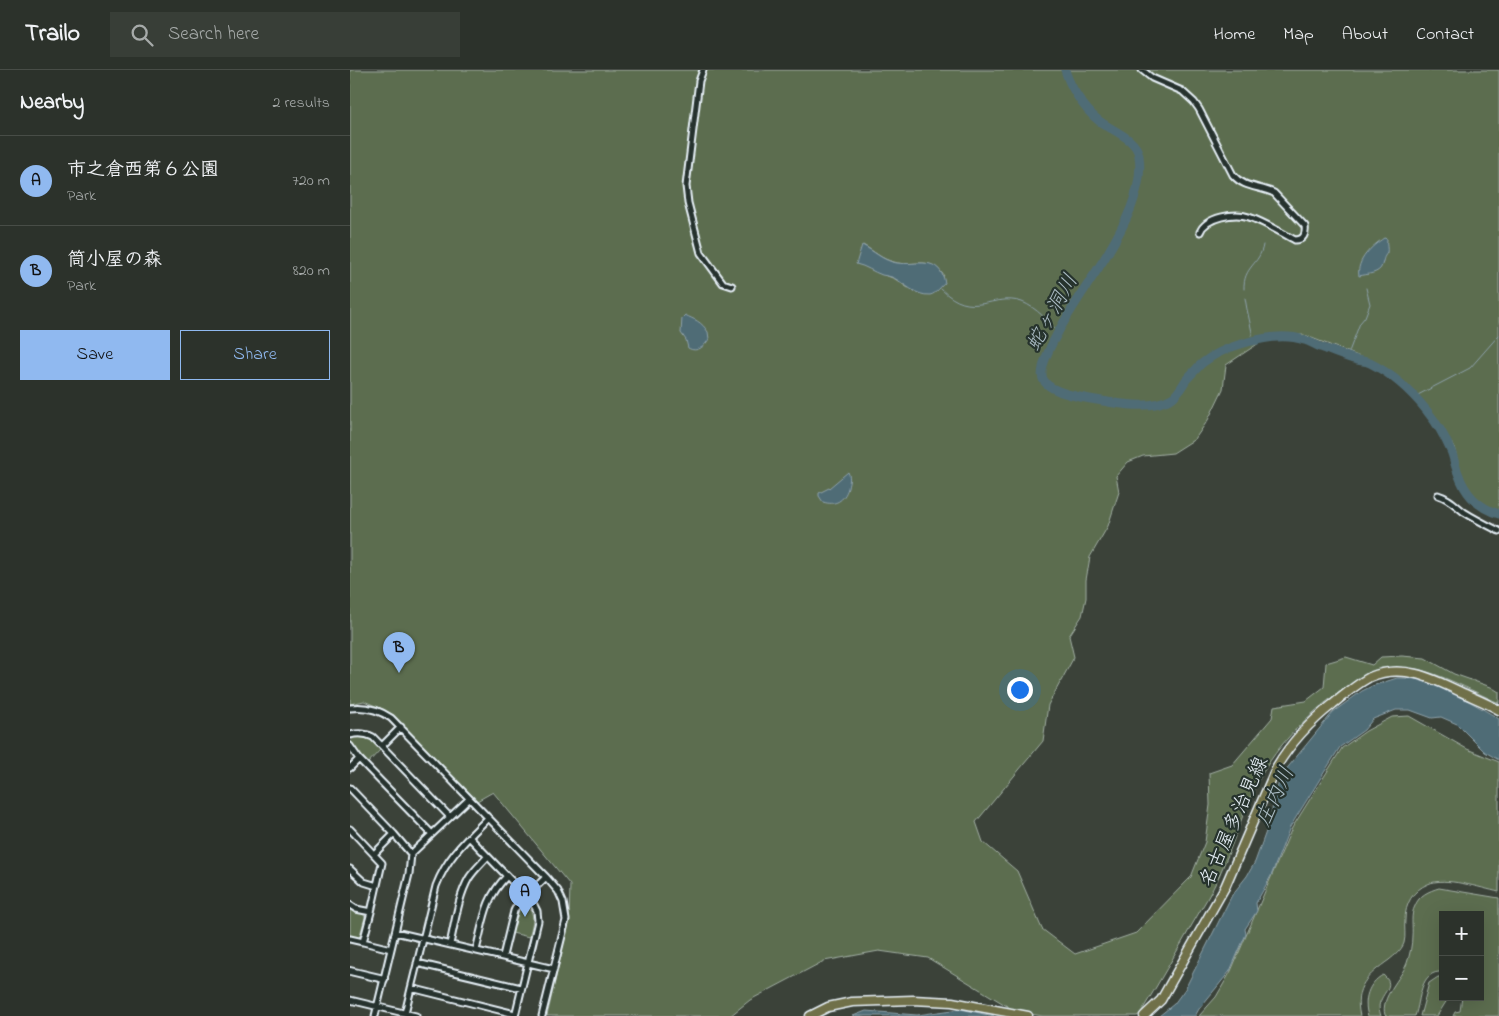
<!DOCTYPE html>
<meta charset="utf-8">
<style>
:root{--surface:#2c322b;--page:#383e37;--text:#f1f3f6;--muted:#a6aaa9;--line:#484d47;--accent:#90b9f0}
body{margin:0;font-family:"Indie Flower","Klee One",sans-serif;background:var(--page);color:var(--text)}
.controls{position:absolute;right:15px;bottom:15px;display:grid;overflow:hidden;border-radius:0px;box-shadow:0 5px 20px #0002}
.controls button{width:45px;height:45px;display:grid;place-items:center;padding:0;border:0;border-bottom:1px solid var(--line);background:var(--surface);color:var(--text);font:25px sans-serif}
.you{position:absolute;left:669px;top:619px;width:18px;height:18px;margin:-12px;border:4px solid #fff;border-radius:50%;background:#1a73e8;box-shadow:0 0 0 8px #1a73e833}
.badge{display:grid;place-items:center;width:32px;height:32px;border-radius:50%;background:var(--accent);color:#111;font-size:16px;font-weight:700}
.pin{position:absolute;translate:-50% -41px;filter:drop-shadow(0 1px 2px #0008)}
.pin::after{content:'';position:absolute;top:26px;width:18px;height:15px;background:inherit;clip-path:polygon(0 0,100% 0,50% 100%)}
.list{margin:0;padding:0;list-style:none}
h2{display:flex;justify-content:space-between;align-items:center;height:65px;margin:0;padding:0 20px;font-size:21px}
h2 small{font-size:16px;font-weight:400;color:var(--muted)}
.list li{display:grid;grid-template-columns:32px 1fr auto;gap:15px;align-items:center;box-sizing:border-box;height:90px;padding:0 20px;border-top:1px solid var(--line)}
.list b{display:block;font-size:19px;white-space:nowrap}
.list p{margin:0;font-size:16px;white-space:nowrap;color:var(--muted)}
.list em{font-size:16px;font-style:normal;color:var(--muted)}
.actions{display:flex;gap:10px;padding:15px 20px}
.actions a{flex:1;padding:11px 0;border:1px solid var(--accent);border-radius:0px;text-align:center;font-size:18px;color:var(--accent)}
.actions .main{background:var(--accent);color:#111}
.icon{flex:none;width:28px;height:28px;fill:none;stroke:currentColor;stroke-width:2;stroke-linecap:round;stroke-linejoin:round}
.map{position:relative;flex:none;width:1149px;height:946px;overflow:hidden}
header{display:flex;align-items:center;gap:30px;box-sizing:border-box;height:70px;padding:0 25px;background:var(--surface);border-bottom:1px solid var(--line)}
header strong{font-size:24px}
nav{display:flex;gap:28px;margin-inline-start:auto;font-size:18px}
.search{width:350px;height:45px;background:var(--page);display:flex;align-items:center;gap:12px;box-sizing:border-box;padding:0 18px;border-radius:0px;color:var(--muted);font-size:19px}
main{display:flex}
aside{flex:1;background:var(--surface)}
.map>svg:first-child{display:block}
.green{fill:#5c6d50;stroke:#a2afa4;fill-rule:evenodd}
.water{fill:#506c76;stroke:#8da1aa}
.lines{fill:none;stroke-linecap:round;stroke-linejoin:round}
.stream{stroke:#8da1aa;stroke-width:1}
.river{stroke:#506c76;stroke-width:9}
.minor-casing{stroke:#e8f1f8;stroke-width:9}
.tertiary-casing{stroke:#e8f1f8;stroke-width:10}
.primary-casing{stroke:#e8f1f8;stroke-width:11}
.minor{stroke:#26332d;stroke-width:5}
.tertiary{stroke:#26332d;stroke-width:6}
.primary{stroke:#70704a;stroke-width:8}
.labels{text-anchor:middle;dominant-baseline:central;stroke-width:4.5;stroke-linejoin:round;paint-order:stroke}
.street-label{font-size:20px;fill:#e8f1f8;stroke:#26332d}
.water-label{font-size:21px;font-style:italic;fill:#abbcc4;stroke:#26332d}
</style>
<header>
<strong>Trailo</strong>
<div class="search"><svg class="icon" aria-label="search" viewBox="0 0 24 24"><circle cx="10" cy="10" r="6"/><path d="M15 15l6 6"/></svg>Search here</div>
<nav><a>Home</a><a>Map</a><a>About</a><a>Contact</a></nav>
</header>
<main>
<aside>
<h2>Nearby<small>2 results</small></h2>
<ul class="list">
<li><span class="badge">A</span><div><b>市之倉西第６公園</b><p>Park</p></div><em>720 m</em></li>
<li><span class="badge">B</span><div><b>筒小屋の森</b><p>Park</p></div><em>820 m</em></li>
</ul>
<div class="actions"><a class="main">Save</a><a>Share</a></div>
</aside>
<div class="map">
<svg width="1149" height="946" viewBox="0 0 1149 946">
<rect width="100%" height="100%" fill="#3b4239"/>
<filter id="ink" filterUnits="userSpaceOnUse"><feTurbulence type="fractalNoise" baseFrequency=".02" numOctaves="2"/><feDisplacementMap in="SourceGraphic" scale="10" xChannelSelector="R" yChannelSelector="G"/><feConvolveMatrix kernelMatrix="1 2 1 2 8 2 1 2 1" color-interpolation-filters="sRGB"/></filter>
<g filter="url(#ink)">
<!-- green -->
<path class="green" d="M0,0H1149V442L1137,437L1125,426L1113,411L1104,377L1083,344L1058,316L1026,293L954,265H921L876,295L873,319L858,350L845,369L823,383L793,386L778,392L766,406L769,422L758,456L740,487L736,510V528L732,546L719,566L724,587L698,635L693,671L626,752L633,772L667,801L692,859L725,884L786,863L841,807L855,772L860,735L859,703L882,695L922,648L924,636L956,631L974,617L976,593L996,587L1022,595L1031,587L1052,586L1075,588L1104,604L1141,617L1149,622V633C1122,621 1082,598 1054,598C1030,597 1010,608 991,621C955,646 923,679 904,719C891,747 882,778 869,806C862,822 852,837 843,853C826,883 808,914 790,944L787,946H693L667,942L578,888L529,881L474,891L400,930L380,946H197L219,850L220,815L143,722L127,731L44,646L35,640L14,631L0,634ZM513,175C524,181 531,189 544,192C563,198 580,184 594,206L558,218L545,209L522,200L514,195L507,194Z
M1059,646L1117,679L1149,692V822C1131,818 1094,806 1078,814C1063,820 1055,834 1055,850C1054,858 1056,866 1054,873C1051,881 1045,885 1039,890C1018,905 1003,917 1010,946H849L866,927L881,901L942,758L992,678L1016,661L1042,647Z
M10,666L21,670L31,679L17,694L6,680L1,671L4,667Z
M1089,818L1149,828V946H1103L1105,942L1110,941L1112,927H1130V845H1093V902C1069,900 1071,930 1065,946H1036L1035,945C1030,927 1051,909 1057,893C1060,884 1062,875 1062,866C1063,856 1060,845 1065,836C1069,825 1079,821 1089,818Z
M171,833H176C186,845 183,852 179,867L162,863Z
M0,839L13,843L15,847L9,869L0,867Z
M1033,905C1045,915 1035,920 1031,930C1028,935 1029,940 1031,946H1018C1013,930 1018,913 1033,905Z
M1088,907H1093V927H1099L1087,946H1070L1079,913Z"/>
<!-- water -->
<path class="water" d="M1034,168L1037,169C1036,175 1038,178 1037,183C1033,188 1034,189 1032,195C1030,204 1017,204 1009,206C1006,190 1022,176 1034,168Z
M512,175C524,181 533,191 547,193C567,196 589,184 595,213C591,216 586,224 580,225C566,226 555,214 544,208C540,206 536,206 532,205C523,202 516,196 506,194Z
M335,245C345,250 351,251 358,262L359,269C354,277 347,283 338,278L336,270L331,263L332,248Z
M498,402C501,408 499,412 498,418C494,431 485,436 473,432L469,426V423L479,418Z
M1047,608C1055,608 1063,608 1070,610C1095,617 1127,635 1149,649V690L1135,682L1107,654L1091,647L1082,648L1060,640H1046L1023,649L1014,660L990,677L940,757L921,806L906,833L907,841L895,859L896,864L880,901L849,939L845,946H809L824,934L835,919L882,825L897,806L905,792L918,756L930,707L983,642L1012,621L1022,616Z
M610,939L644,946H503L516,941L567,945Z"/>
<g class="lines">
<!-- stream -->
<path class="stream" d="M591,219C623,251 642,222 672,232C687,238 698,251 708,262
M894,219C893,196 910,195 913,175
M895,228C897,243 902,257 903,271
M997,287L1010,253L1015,247L1020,234L1016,218
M1064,327L1120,298L1149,265"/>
<!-- river -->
<path class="river" d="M715,0C720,17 734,39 748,50C760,60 787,68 789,86C794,120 773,158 756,186C744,207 684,288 693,309C700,325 743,329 758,332C779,335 802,339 822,328C828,324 832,316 836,310C840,305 845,301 849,296C871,276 925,260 954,270C962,272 968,277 976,279C986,283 996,287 1007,290C1011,291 1016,291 1020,293C1042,304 1062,322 1077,341C1087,353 1095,367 1101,381C1104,388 1105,396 1108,403C1115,424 1128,438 1149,444"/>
<!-- minor casing -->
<g class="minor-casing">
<path id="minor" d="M353,0L349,11L336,116L338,133L351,183L373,213L382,216
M792,0L802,8L832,21L844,32L849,39L883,105C894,118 909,116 924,123L955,156C956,164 954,170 945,170C930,162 914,152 899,147C885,142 856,147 850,162
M1088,425C1099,428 1105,435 1114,442C1125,449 1137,455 1149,461
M0,638C15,636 28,639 41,648L196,807L208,821L213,832L216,850L192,946
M0,665C8,663 15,663 23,667L100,747
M0,676L9,689L82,764
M32,676L51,657
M0,698L9,689
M0,718L44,764L61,784L59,804L25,946
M0,759L32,793L21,842
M119,767L183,833L187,841L188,851L165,946
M24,784L44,764
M61,784L119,729
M0,799L14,812L27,816
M0,835L6,839L21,842L13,872L41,879
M45,862L204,899
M0,869L13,872
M100,874C105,853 108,827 119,808C124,800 131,794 137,787
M126,880C134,851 134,829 157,806
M153,886L164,841L166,837L196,807
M67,893L171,918
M61,918L165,944
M0,930L66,946
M55,943L86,816C97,787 116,770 138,748"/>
</g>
<!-- tertiary casing -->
<g class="tertiary-casing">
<path id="tertiary" d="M0,901L34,909"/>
</g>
<!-- primary casing -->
<g class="primary-casing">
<path id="primary" d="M460,946L478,937L502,932L563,930L602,932L678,946
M794,946L811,930L875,817L927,696C942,671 960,652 983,634C995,624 1007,614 1020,607C1052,593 1082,608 1111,622C1124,628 1137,633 1149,640"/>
</g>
<!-- minor -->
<use href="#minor" class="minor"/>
<!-- tertiary -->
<use href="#tertiary" class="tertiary"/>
<!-- primary -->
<use href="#primary" class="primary"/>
</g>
</g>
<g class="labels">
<!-- street labels -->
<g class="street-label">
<text transform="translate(885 752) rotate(-66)">名古屋多治見線</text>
</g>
<!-- water labels -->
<g class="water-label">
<text transform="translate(703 243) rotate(-61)">蛇ヶ洞川</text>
<text transform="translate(926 727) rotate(-65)">庄内川</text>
</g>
</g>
</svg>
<div class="controls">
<button>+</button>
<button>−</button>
</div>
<div class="you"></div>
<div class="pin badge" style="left:175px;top:847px">A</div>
<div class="pin badge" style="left:49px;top:603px">B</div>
</div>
</main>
